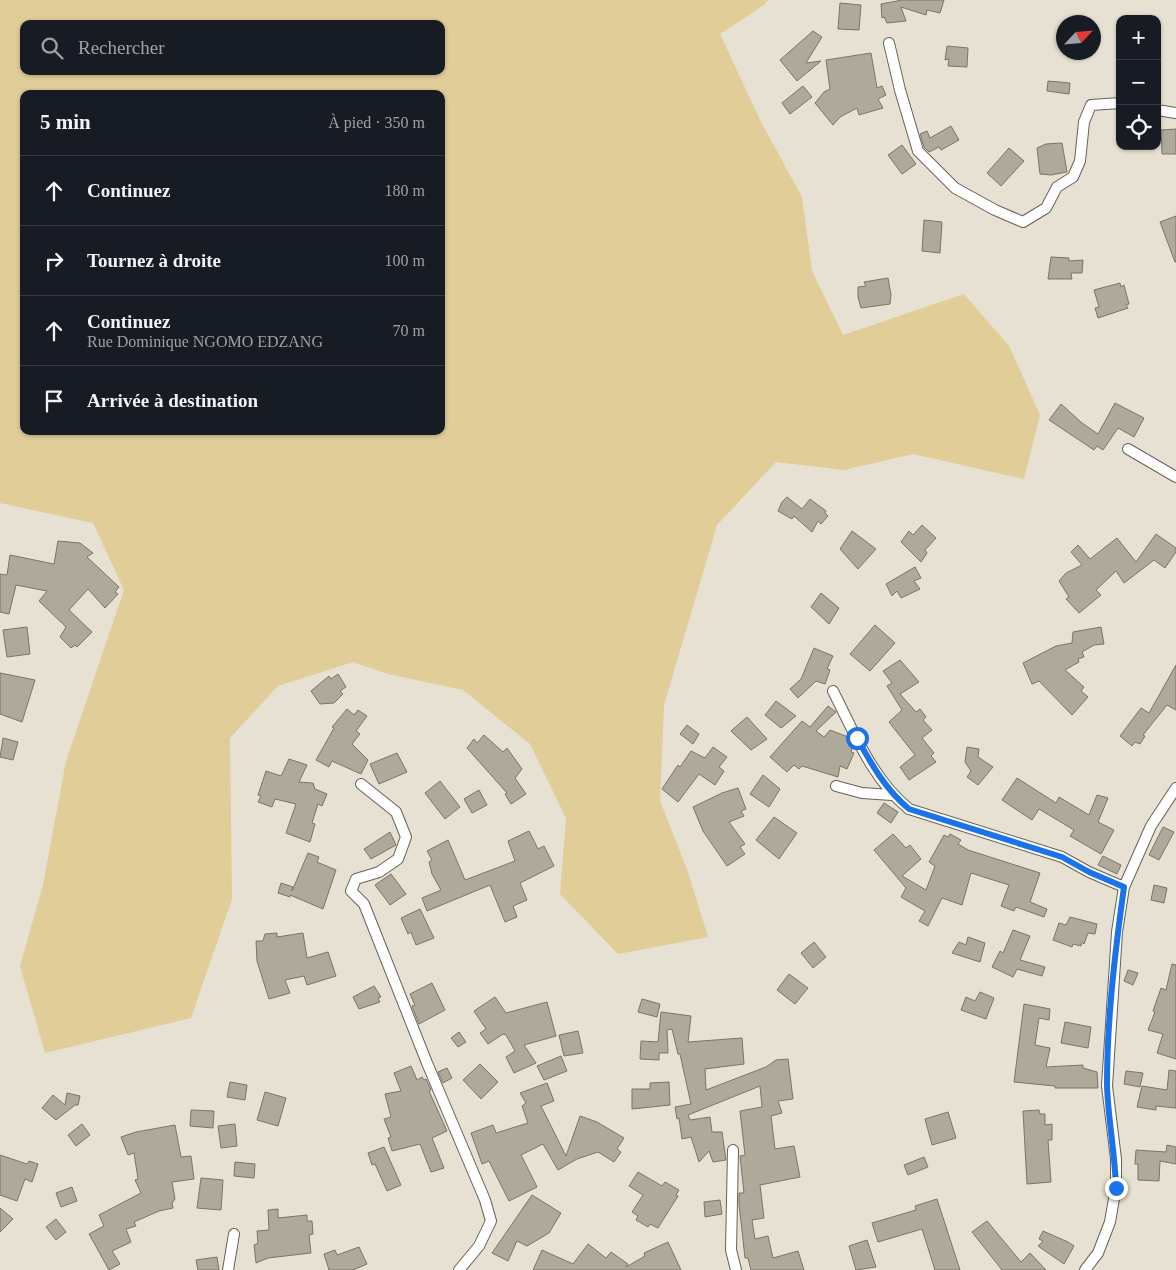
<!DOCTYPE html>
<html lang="fr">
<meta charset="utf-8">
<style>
:root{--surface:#171b24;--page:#242831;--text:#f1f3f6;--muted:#9ea1a6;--line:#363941}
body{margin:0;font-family:"Times New Roman",serif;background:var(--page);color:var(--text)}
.controls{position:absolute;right:15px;top:15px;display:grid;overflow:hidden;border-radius:10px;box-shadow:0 1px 4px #0004}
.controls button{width:45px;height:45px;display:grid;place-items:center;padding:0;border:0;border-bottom:1px solid var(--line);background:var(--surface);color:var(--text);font:25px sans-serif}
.compass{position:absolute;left:1056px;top:15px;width:45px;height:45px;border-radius:50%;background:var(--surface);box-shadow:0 1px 4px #0004;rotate:64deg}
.stop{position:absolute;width:15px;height:15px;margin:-11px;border:4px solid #1a73e8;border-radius:50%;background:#fff}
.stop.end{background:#1a73e8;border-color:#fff;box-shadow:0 1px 5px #0008}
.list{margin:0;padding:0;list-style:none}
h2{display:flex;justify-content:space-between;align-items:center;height:65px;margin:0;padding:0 20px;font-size:21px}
h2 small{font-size:16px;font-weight:400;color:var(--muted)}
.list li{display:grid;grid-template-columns:32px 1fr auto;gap:15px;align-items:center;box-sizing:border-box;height:70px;padding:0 20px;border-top:1px solid var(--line)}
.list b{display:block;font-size:19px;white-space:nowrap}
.list p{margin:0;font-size:16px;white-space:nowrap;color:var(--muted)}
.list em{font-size:16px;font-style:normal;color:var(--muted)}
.icon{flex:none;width:28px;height:28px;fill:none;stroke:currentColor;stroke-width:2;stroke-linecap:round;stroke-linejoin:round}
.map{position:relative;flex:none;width:1176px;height:1270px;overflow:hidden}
.search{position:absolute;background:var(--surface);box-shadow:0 1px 4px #0004;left:20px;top:20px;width:425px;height:55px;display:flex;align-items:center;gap:12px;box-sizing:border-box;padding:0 18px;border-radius:10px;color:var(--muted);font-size:19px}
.panel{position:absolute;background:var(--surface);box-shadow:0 1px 4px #0004;left:20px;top:90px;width:425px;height:345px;border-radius:10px}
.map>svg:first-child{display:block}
.green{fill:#e0cd98;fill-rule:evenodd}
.building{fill:#aea99b;stroke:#797567}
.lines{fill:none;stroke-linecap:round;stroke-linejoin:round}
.minor-casing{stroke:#676256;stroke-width:12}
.minor{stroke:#fff;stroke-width:10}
.route{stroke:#1a73e8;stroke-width:6}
</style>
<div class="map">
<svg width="1176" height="1270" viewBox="0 0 1176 1270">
<rect width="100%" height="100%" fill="#e6e1d2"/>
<!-- green -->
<path class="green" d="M0,0H768L764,5L720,34L761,122L802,197L812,271L843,335L964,294L1009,346L1040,415L1024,479L913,454L844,470L776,462L717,525L664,705L660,801L688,872L708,937L618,954L560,894L566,818L530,744L463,690L388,674L353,662L278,686L230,738L232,899L191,1018L45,1053L20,966L43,885L66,761L124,590L93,523L0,503ZM24,24H441V71H24ZM24,94H441V431H24Z"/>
<!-- building -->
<path class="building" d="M902,0H944L940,13L927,10L926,15L901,7L906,21L887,23L884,17L882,18L881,4Z
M840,3L861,5L859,30L838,29Z
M813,31L822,37L806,63L821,61L797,81L780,60Z
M947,46L968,48L967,67L948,66L949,59L945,60Z
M871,53L877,88L882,86L886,95L878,99L883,108L859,115L857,108L840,117L833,125L815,103L824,92L830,89L826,60Z
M1048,81L1070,83L1069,94L1047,91Z
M803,86L812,97L790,114L782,103Z
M951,126L959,140L941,150L939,147L929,152L924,147L920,134L927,131L930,138Z
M1176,129V154H1162L1161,130Z
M1062,143L1067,172L1051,175L1040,174L1037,148L1046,144Z
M902,145L916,164L902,174L888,155Z
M1009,148L1024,161L1001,186L987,173Z
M1176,216V262H1175L1160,222Z
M924,220L942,222L940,253L922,251Z
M1051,257L1069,258V261L1083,260L1082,273H1071L1072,279H1048Z
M888,278L891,295L890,304L861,308L858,297V287L866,286L864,282Z
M1120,283L1121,287L1124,285L1129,304L1126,305L1128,308L1098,318L1095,308L1099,307L1094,290Z
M1115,403L1144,418L1134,437L1118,428L1103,450L1097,446L1094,450L1049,420L1061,404L1082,423L1098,434Z
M787,497L802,509L810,499L826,511L825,513L828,516L821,524L818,521L812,532L794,516L792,519L778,511L782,502Z
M922,525L936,538L925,550L927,553L921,562L901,542L909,531L913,535Z
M852,531L876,549L858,569L840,549Z
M1156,534L1176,548V552L1165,568L1154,560L1124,583L1116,571L1096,590L1101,595L1079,613L1066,599L1069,597L1059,581L1066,573L1082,565L1071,552L1078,545L1090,559L1117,538L1136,562Z
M58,541L80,543L93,553L87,557L119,587L115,592L118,594L105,608L88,589L69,610L92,632L77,647L75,645L71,648L60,637L66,627L39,601L47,591L16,585L9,614L0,612V574L7,575L10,555L54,564Z
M915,567L921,578L914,581L920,589L901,598L897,591L892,596L886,584Z
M821,593L839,608L829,624L811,607Z
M875,625L895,643L870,671L850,654Z
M27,627L30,654L7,657L3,630Z
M1101,627L1104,644L1094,645L1082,652L1084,657L1078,659L1079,662L1065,670L1084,687L1081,691L1088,697L1072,715L1039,681L1032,684L1023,663L1056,646L1072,643L1073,632Z
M814,648L833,656L827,669L830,670L825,684L816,681L798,698L790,689L801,679Z
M900,660L919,682L900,694L916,712L920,709L926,717L923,720L932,730L922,738L934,753L931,756L936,762L909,780L900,767L915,755L889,722L902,710L887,686L892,683L883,671Z
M1176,665V710L1167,705L1143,735L1145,736L1140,744L1135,742L1132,746L1120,736L1141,708L1149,713Z
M0,673L35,680L22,722L0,714Z
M338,674L346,687L340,691L343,694L334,703L320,704L311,691L329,676L331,679Z
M776,701L796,716L781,728L765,715Z
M828,706L836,712L816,731L824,737L830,730L848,737L853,746L851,752L854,753L847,769L840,766L838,777L802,766L799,769L794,765L787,772L770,757L802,721L810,727Z
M347,709L354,715L358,710L367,716L356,731L360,734L352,744L368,760L361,774L332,761L329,767L316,760L334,728L332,727Z
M747,717L767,739L751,750L731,731Z
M687,725L699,734L693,744L680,734Z
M484,735L503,752L507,748L522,769L515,778L526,794L511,804L505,794L507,793L467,748L474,739L477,743Z
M3,738L18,742L13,760L0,757Z
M713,747L727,757L719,767L724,771L715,785L699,774L678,802L662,789L678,765L680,767L691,751L705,758Z
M967,747L979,749L978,757L993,767L978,785L967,777L971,771L965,762Z
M397,753L407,772L379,784L370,764Z
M289,759L307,765L299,782L313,783L315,789L327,794L322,806L318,804L312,823L315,824L310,842L286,833L296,804L275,799L272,807L258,802L261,796L258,795L266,771L281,776Z
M763,775L780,789L769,807L750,794Z
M1017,778L1056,803L1059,797L1089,815L1097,795L1108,798L1098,822L1114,830L1101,854L1070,836L1074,830L1039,809L1032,820L1002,800Z
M440,781L460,807L445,819L425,793Z
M738,788L746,809L741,811L744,816L729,822L745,844L740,847L745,854L727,866L703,831L693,807L722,793Z
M479,790L487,805L472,813L464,799Z
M884,803L898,812L891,823L877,813Z
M774,817L797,833L779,859L756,840Z
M1163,827L1174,832L1159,860L1149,855Z
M529,831L538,849L544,846L554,866L520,883L527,900L513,906L517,917L505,922L490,885L427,911L422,898L441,890L432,874L429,862L432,860L427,851L448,840L465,880L515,861L508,841Z
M390,832L396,845L371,859L364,849Z
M893,834L906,848L910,845L921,859L902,876L926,890L935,866L929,862L944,835L948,837L950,834L961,840L958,844L968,850L1040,873L1030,902L1047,909L1044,917L1016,907L1014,911L1001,906L1009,885L971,873L962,905L942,898L928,926L919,921L925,911L901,897L906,888L874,850Z
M308,853L319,857L317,862L336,870L323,909L290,895V897L278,893L281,883L293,887L292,891Z
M1103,856L1121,865L1117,874L1098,865Z
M391,874L406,894L390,905L375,885Z
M1154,885L1167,888L1164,903L1151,900Z
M420,909L434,938L416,945L411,932L408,934L401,918Z
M1070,917L1097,924L1095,934L1088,933L1084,944L1082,942L1081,946L1073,944L1072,947L1053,940L1059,923L1066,925Z
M1013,930L1030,936L1020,960L1045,967L1042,976L1017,969L1013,977L992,967L1000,951L1003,953Z
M277,933V937L303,933L307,958L328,952L336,976L307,985L304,976L285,980L290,993L269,999L257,961L256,941H263L265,934Z
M968,937L985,943L980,962L952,953L959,942L966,945Z
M814,942L826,957L813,968L801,953Z
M1172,964L1176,965V1059L1157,1053L1163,1034L1148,1030L1155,1012L1153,1011L1161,988L1166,990Z
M1128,970L1138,973L1133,985L1124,981Z
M789,974L808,988L795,1004L777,990Z
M432,983L445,1010L419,1024L412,1006L415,1005L410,994Z
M374,986L381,997L378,998L380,1002L359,1009L353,997Z
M980,992L994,998L986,1019L961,1010L966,997L975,1001Z
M495,997L506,1013L547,1002L556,1036L524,1045L536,1063L514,1073L506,1057L515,1051L506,1035L503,1034L488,1044L480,1033L486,1029L474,1011Z
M642,999L660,1004L657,1017L638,1012Z
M1024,1004L1050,1009L1049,1020L1039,1018L1035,1045L1050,1048L1046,1067L1083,1065V1068L1097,1072L1098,1088H1055V1086L1014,1082Z
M661,1012L691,1016L688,1042L742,1038L744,1064L705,1069L706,1090L766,1067L776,1060L788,1059L793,1099L778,1101L782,1113L771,1116L775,1149L794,1146L800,1177L760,1185L764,1218L752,1220L755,1239L768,1236L773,1258L798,1251L804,1270H751L748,1258H745L739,1204V1193H744L740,1156L745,1155L740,1111L762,1107L760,1086L688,1115L690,1120L710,1117L712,1132H722L726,1160L713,1162L709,1151L699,1162L691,1137L682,1139L679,1118L677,1119L675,1107L691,1104L680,1054H678L672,1029L667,1030L668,1053H659V1060L640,1059L641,1041L658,1042Z
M1065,1022L1091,1027L1088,1048L1061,1043Z
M578,1031L583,1053L564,1056L559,1035Z
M459,1032L466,1042L458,1047L451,1038Z
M561,1056L567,1071L544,1080L537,1066Z
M480,1064L498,1082L481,1099L463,1080Z
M411,1066L417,1080L422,1077L424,1080L426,1079L431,1090L429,1091L447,1131L432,1138L444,1168L431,1172L420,1144L392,1151L388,1138L391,1137L384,1119L391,1117L385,1094L401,1091L394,1073Z
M447,1068L452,1078L443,1083L438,1072Z
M1169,1070L1176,1071V1108L1156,1106V1110L1137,1107L1142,1086L1167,1090Z
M1126,1071L1143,1073L1140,1087L1124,1084Z
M230,1082L247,1085L245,1100L227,1097Z
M669,1082L670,1105L632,1109V1089H650V1083Z
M547,1083L554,1101L541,1106L566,1156L580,1116L597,1122L624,1138L617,1149L621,1152L614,1162L598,1152L577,1159L558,1170L543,1144L521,1155L537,1187L509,1201L489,1161L482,1164L471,1133L493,1125L496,1133L528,1123L522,1106L526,1103L520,1093Z
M265,1092L286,1098L278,1126L257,1120Z
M67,1093L80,1096L78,1105H75L56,1120L42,1108L53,1095L65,1105Z
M191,1110L214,1111L213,1128L190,1126Z
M1039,1110L1040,1114H1045V1125L1052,1124V1140H1048L1051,1182L1027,1184L1023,1111Z
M948,1112L956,1138L932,1145L925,1119Z
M82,1124L90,1135L76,1146L68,1135Z
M235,1124L237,1146L221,1148L218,1126Z
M175,1125L181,1157L191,1156L194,1179L172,1182L175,1199L172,1203L173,1208L159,1211L134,1222L136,1226L126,1229L131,1242L112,1251L120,1264L109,1270L89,1234L104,1226L99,1215L141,1193L135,1180L138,1179L134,1153L128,1155L121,1137L136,1132Z
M1167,1145L1176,1147V1164L1160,1161L1159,1181L1138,1180V1164H1135L1136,1150L1166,1152Z
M384,1147L401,1185L387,1191L375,1164L372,1165L368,1153Z
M0,1155L27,1164L29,1161L38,1164L32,1182L25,1179L17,1201L0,1195Z
M924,1157L928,1167L908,1175L904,1165Z
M235,1162L255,1164L254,1178L234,1176Z
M638,1172L662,1186L665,1182L679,1190L676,1195L678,1196L658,1228L650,1224L648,1227L636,1220L638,1216L632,1212L643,1195L629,1186Z
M201,1178L223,1180L221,1210L197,1208Z
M72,1187L77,1201L61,1207L56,1193Z
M532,1195L561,1213L549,1233L527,1246L517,1241L508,1261L492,1253Z
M937,1199L960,1270H935L922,1229L878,1242L872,1223L916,1210L915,1206Z
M720,1200L722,1214L705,1217L704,1202Z
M0,1208L13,1219L0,1232Z
M278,1209V1218L307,1215V1221H312L313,1234L309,1235L311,1253L268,1258L256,1263L254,1245L258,1243L257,1231L269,1230L268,1210Z
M56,1219L66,1232L56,1240L46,1227Z
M987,1221L1021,1262L1030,1253L1046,1270H1002L972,1232Z
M1043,1231L1068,1242L1074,1246L1064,1264L1038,1246L1043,1241L1039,1239Z
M867,1240L876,1267L856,1270L849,1246Z
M668,1242L681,1270H533L542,1250L573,1264L588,1244L606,1258L611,1252L628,1264L626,1267L645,1256L644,1253Z
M359,1247L367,1264L353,1270H329L324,1254L335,1250L337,1255Z
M217,1257L219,1270H198L196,1260Z"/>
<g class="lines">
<!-- minor casing -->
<g class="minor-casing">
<path id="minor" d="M889,43L900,90L918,151L955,188L995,210L1023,222L1046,208L1057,187L1073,177L1080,161L1084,122L1091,105L1120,103
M1157,110L1176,113
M1128,449L1176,477
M833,691C854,732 872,779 909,809L1062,857L1089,872L1124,887
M361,784L396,812L406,837L398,859L379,872L356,879L351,891L364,904L427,1063L485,1200L491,1221L479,1246L459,1270
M836,786L862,793L892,795
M733,1150L731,1250L736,1270
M228,1270L234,1234
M1085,1270L1098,1253L1110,1222L1116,1187V1159L1107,1086L1117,932L1124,887L1151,826L1176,788"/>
</g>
<!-- minor -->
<use href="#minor" class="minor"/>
</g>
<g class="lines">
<!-- route -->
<path class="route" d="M857,738C872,765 885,789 909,809L1062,857L1089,872L1124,887C1115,952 1107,1019 1107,1085C1108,1119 1115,1153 1116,1188"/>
</g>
</svg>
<div class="controls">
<button>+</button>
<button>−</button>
<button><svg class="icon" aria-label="locate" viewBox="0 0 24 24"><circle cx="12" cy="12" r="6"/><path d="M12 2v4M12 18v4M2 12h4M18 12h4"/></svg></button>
</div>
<svg class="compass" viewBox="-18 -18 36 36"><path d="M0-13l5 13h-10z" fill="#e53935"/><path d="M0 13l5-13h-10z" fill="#9ea1a6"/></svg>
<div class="stop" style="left:857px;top:738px"></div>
<div class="stop end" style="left:1116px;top:1188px"></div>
<div class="search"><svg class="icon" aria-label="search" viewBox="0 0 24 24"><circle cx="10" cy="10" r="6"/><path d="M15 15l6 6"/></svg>Rechercher</div>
<section class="panel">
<h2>5 min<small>À pied · 350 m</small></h2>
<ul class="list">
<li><svg class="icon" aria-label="ahead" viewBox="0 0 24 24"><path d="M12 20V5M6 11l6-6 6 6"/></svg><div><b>Continuez</b></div><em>180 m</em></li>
<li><svg class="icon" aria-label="right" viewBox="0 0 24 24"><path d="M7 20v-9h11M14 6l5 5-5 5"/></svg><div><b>Tournez à droite</b></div><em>100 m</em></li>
<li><svg class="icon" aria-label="ahead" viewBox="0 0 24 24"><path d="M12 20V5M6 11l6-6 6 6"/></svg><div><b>Continuez</b><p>Rue Dominique NGOMO EDZANG</p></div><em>70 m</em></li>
<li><svg class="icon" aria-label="arrive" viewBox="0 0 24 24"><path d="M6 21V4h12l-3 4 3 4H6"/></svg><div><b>Arrivée à destination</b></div></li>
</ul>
</section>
</div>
